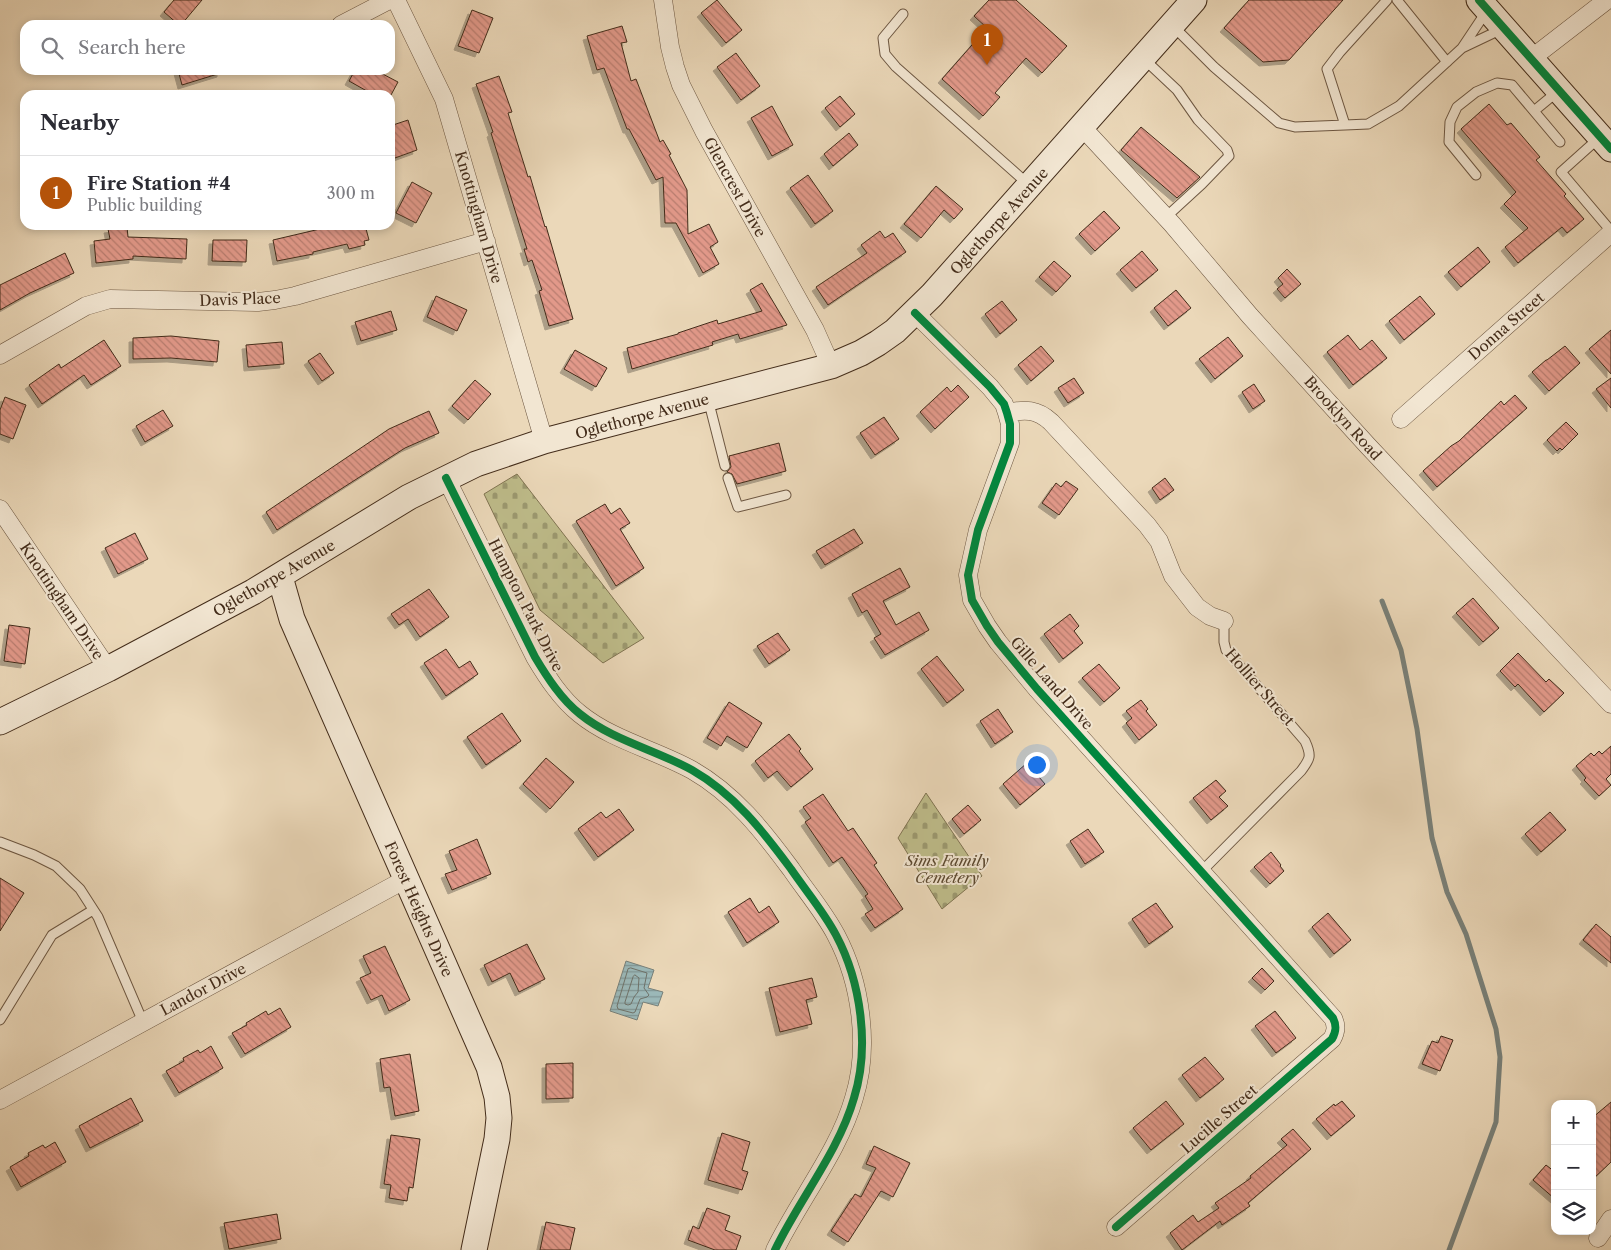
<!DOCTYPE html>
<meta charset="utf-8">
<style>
:root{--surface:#fff;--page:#f2f2f3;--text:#2b2b33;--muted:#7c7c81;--line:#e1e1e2;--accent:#b45309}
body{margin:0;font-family:"Libre Caslon Text",serif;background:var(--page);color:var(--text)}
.controls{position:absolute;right:15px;bottom:15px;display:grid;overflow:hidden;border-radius:10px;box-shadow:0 2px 8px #0003}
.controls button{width:45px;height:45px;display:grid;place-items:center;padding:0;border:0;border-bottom:1px solid var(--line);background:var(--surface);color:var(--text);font:25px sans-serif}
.you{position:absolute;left:1036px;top:764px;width:18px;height:18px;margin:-12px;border:4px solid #fff;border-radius:50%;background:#1a73e8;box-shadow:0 0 0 8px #1a73e833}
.badge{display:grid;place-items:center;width:32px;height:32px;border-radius:50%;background:var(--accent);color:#fff;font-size:16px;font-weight:700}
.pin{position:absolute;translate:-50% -41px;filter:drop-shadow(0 1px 2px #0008)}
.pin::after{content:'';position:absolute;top:26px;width:18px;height:15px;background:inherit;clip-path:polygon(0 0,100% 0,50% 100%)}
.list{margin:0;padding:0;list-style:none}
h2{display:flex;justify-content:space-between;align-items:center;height:65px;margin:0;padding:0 20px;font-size:21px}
h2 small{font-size:16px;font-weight:400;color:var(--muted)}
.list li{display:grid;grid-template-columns:32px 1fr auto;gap:15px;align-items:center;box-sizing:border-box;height:75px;padding:0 20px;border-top:1px solid var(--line)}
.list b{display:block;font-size:19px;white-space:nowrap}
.list p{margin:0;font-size:16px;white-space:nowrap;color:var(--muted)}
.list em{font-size:16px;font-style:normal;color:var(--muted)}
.icon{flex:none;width:28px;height:28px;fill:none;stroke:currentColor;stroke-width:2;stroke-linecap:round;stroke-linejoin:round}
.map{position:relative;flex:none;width:1611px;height:1250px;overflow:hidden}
.search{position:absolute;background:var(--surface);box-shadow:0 2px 8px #0003;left:20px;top:20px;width:375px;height:55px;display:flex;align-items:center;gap:12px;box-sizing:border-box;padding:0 18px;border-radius:15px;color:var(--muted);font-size:19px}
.panel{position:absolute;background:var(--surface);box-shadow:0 2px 8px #0003;left:20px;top:90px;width:375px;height:140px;border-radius:15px}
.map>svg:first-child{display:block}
.cemetery{fill:url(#cemetery-stones);stroke:#807452}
.water{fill:url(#water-rules);stroke:#788079}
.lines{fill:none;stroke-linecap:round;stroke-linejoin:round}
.shore{stroke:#6f7269;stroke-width:1}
.stream{stroke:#788079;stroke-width:5}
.building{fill:url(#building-back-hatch);stroke:#432c1a;filter:url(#shadow)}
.lane-casing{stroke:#6d5742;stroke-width:11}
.street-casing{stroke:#6d5742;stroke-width:19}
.secondary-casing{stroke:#432c1a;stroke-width:27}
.lane{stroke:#f2e6d2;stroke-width:9}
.street{stroke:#f2e6d2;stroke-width:18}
.secondary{stroke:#f2e6d2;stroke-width:25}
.cycleway-casing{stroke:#f2e6d2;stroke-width:11}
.cycleway{stroke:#00873e;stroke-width:8}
.labels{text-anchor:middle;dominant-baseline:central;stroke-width:4;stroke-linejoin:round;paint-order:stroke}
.street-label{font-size:15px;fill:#432c1a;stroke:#f2e6d2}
.park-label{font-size:15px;font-style:italic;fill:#5c4930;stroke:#f2e6d2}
</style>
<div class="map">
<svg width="1611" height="1250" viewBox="0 0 1611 1250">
<defs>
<pattern id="cemetery-stones" width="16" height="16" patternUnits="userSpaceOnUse" patternTransform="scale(1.25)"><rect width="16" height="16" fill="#bebc8a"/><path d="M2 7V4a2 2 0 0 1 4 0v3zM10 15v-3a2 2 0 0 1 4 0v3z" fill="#9c9970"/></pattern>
<pattern id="water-rules" width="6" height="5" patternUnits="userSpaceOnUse" patternTransform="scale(1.25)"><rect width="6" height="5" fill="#9bb8b8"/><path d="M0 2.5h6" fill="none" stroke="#809695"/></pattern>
<pattern id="building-back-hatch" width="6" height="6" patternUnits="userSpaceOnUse" patternTransform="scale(1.25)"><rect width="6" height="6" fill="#e2998a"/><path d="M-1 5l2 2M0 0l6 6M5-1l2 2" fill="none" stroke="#b97d70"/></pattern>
<filter id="shadow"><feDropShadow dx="-4" dy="4" stdDeviation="0" flood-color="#0004"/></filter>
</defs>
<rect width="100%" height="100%" fill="#ebd8b9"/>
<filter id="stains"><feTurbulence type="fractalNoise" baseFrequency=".004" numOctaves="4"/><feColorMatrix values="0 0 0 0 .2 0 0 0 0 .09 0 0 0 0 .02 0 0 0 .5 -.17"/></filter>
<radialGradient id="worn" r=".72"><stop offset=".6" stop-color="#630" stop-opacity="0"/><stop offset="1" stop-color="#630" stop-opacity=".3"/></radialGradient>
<!-- cemetery -->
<path class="cemetery" d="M517,474L644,638L603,663L540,610L484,494Z
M926,793L982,876L942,909L898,838Z"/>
<!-- water -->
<path class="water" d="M626,961L654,970L648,988L663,992L658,1006L643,1002L637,1020L610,1011Z"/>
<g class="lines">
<!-- shore -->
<path class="shore" d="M631,968L647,973L644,988L649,995L647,997L640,999L635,1012L633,1013L618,1009L617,1006L628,969Z
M635,975L639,978L638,992L634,997L631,1004L628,1005L625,1004V1002L633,977Z"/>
<!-- stream -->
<path class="stream" d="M1382,601L1401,650L1417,729L1432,838L1447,892L1466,934L1496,1029L1500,1057L1496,1122L1449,1250"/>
</g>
<!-- building -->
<path class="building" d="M174,0H202L181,25H179L164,12Z
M717,0L742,30L726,43L701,13Z
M989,0H1016L1067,46L1042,73L1026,58L995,93L1000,97L983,116L942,79L987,28L974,16Z
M1249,0H1343L1289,60L1263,62L1224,28Z
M472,10L493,18L479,53L458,46Z
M622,26L627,42L621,43L631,81L636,79L660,142L663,140L671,154L669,155L687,190L688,234L709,224L718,242L710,247L719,264L703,273L676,223H665L663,177L656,180L629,129H627L604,68L597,70L587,36Z
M736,53L760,86L741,100L717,67Z
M178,70H221V73L182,85Z
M355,70H375L398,82L391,95H374L349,81Z
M499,76L512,112L508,113L528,177L530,176L545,227L546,226L573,319L549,326L539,291L542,290L532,260L528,262L524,249H527L491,133L493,132L476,84Z
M840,96L855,114L840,127L825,108Z
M1489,104L1507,125L1511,123L1540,157L1536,160L1566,194L1564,196L1584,219L1567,233L1562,227L1518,263L1505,247L1528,228L1504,204L1516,192L1461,129Z
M772,106L793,145L772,156L751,118Z
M408,120L417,150L395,158L390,143V126Z
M1141,127L1200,177L1177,198L1121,150Z
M849,133L858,145L833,166L824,154Z
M808,175L833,211L815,224L790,188Z
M412,182L432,193L416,223L396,213Z
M936,186L963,209L954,219L944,210L921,238L904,224Z
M1104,211L1120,228L1095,251L1079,234Z
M337,225H365L369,240L364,241L365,245L349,249L347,244L313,252V254L277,261L273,240Z
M127,227L128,237L187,239L186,259L133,256V259L96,263L94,241L110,239L108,229Z
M880,231L885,238L893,233L906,252L828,305L816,287L867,253L861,245Z
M213,240H247L246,262L212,261Z
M1478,247L1490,262L1461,287L1448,272Z
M1142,251L1158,270L1136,288L1120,270Z
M65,253L74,273L30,293L0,310V285Z
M1054,261L1071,276L1056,292L1039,277Z
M1287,269L1301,284L1285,298L1277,289L1283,284L1278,278Z
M762,283L787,325L740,339L738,334L712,342L713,345L632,369L627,348L678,334V333L717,320L718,324L762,311L750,290Z
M1176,290L1191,308L1168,326L1154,308Z
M436,296L467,310L457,331L427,317Z
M1420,296L1435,314L1404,340L1389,321Z
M1002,301L1017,320L1000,334L985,314Z
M391,311L397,330L361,341L355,322Z
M1611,330V374L1589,349Z
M1348,335L1360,350L1372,340L1387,358L1353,385L1327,352Z
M171,336L219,341L217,362L171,358L133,359V338Z
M1228,337L1243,356L1215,379L1199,359Z
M104,340L121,366L91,385L84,375L42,404L29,385L59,364L61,368Z
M282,342L284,364L248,367L246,345Z
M1041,346L1054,361L1031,381L1018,365Z
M1565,346L1580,363L1549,391L1532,372L1546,360H1547Z
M575,350L607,368L596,387L564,369Z
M320,353L334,373L322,381L308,361Z
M1074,378L1084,393L1068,403L1058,388Z
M1611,378V408L1596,389Z
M475,380L491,394L468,420L452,406Z
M1254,384L1265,401L1253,409L1242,392Z
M958,385L969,397L935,429L920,412L947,387L951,392Z
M1515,395L1527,408L1437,487L1423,471L1451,446L1459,441L1501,401L1504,405Z
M5,397L26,405L13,439L0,434V410Z
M163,410L173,426L145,442L136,426Z
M429,411L439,433L405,448L277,530L266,512L389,429Z
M884,417L899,439L875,455L860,433Z
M1566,422L1578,434L1562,450L1560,448L1557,451L1547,440Z
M779,443L786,471L737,484L732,474L727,472L731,467L729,456Z
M1165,478L1174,490L1160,500L1152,488Z
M1066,481L1078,489L1059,515L1042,503L1056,483L1061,487Z
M605,504L611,514L620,508L630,523L620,529L644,568L616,586L576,521Z
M854,529L863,543L825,565L816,551Z
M135,533L148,559L118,574L105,548Z
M900,568L910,587L883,601L896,625L919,612L929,630L885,655L874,638L881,634L867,610L862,613L852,594Z
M429,589L449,617L420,637L408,619L399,625L391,614Z
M1473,598L1499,628L1483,642L1456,613Z
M1070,614L1079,626L1074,631L1083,643L1063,659L1044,634Z
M9,625L30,628L25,664L4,661Z
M778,633L790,650L769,664L757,646Z
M446,649L459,668L470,661L478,674L446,696L424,663Z
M1518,653L1546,682L1549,679L1564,693L1544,712L1518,684L1515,687L1500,671Z
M937,656L964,690L947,703L921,669Z
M1099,664L1120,688L1104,702L1082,678Z
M1141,700L1148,709L1146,711L1157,725L1139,740L1126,723L1132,718L1126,711Z
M729,702L762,723L747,748L727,736L721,746L707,738Z
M998,709L1013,732L995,744L980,721Z
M502,713L521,741L486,765L467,737Z
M789,734L801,749L799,751L813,769L791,787L777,771L768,778L755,761Z
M1611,746V774L1606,779L1611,785L1599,796L1584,780L1586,778L1576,766L1591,753L1594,756L1599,751L1602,754Z
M546,758L574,782L550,809L523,784Z
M1027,763L1045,784L1020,805L1003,784Z
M1216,780L1226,791L1219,797L1228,806L1211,820L1193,798Z
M823,794L848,831L853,828L877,863L874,865L903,909L875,928L865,914L873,909L865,896L868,894L842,857L833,863L805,822L811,818L803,807Z
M968,805L981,820L964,834L952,819Z
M619,809L634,830L598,857L578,829L601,812L606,818Z
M1550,812L1566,830L1541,852L1525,834Z
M1088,829L1104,852L1085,864L1070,841Z
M477,839L491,874L452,890L445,874L457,870L449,851Z
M1271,852L1281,865L1280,866L1284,871L1270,884L1254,867Z
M0,878L24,893L0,931Z
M750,898L759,913L769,906L779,922L747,943L728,912Z
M1156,903L1173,927L1149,944L1132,919Z
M1328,913L1351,940L1334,954L1312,927Z
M1596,924L1611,937V963L1583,940Z
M527,944L545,979L519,992L510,973L492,982L484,965Z
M385,946L410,1000L389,1011L382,995L371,1000L360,978L371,973L363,956Z
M1262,968L1274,981L1265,990L1252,978Z
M812,978L817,997L806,1000L812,1024L780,1032L769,988Z
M280,1008L291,1027L245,1054L232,1033L247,1025L246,1023L266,1011L268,1015Z
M1275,1011L1296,1038L1276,1053L1255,1026Z
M1441,1036L1453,1040L1440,1071L1422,1064L1432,1041L1438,1043Z
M211,1046L223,1068L179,1093L166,1071L184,1061L183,1058L198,1050L200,1053Z
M410,1054L419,1111L395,1116L390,1087L384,1088L380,1059Z
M1205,1057L1224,1079L1200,1098L1182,1075Z
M573,1063V1098L546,1099V1064Z
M131,1098L143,1121L90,1148L79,1126Z
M1166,1101L1184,1124L1151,1150L1133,1128Z
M1342,1101L1355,1116L1331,1136L1316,1119L1334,1104L1335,1106Z
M1611,1102V1162L1592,1180V1118Z
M1293,1129L1311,1149L1248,1203L1250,1206L1222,1225L1220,1221L1182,1250L1170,1233L1193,1215L1198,1222L1219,1208L1215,1203L1251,1178L1250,1176L1287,1145L1281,1139Z
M722,1133L750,1142L742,1170L748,1172L742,1190L708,1180Z
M391,1135L420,1139L413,1188L409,1187L407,1201L389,1198L391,1185L384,1184Z
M55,1142L66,1162L21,1187L10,1167L29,1156L28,1153L43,1145L45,1148Z
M874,1146L910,1163L893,1197L881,1191L848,1242L831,1231L855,1194L861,1197L876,1168L866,1164Z
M1546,1165L1555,1172V1199L1533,1180Z
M707,1208L730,1216L725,1230L741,1236L736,1250H715L688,1240L693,1226L699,1229Z
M277,1214L281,1239L229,1249L224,1223Z
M546,1222L575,1228L570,1250H540Z"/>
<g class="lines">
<!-- lane casing -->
<g class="lane-casing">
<path id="lane" d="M1397,0L1447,62
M903,14L883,38L885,54L896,67L1028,184
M1172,25L1214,67L1279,123L1295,127L1345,125L1368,124L1399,106L1462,48L1486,12
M1462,48L1502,29
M1144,59L1177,90L1198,120L1227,150L1229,156L1202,184L1166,217
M1534,111L1557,92
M1345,125L1327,69L1340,52L1387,0
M1600,137L1561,172L1611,231
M1476,175L1449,142L1450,122L1457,107L1476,92L1497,83L1512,85L1560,142
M708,399L725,466
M728,478L738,507L786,495
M0,842L34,855L56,866L80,889L98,917L143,1022
M1202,871L1301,771C1310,759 1312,756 1305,741L1226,650L1224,642V621
M0,1020L52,935L93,910"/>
</g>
<!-- street casing -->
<g class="street-casing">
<path id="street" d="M396,0L444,99L544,441
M663,0L670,47L675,67L681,85L704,131L815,330L831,366
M341,25L389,0
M1532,58L1607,0
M1082,127L1172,224L1250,316L1368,446L1611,704
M915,313L990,387L1004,404L1007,413L1010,424V443L978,530L968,575L972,600L987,626L998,642L1037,689L1333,1018C1337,1026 1336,1032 1332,1039L1116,1227
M0,355L86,306L110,299L258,302L275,300L295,296L486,241
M1007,413C1025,409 1037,409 1051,422L1147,525L1159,541L1173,576L1197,607L1210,616L1224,621
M1401,419L1611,233
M446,478L535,657C547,677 561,699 580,714C612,740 656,750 692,770C734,794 763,831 791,869C806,891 824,912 836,935C861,982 870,1047 854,1098C839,1151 799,1200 775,1250
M0,509L108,669
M0,1100L406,879
M1598,1238L1611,1219"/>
</g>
<!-- secondary casing -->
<g class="secondary-casing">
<path id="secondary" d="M1479,0L1611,149
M280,577L292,619L302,642L489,1067L497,1097L499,1118L497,1139L474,1250
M0,722L108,669L253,592L409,497L476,464L544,441L831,366L861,353L878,343L895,331L932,295L1194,0"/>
</g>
<!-- lane -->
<use href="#lane" class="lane"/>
<!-- street -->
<use href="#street" class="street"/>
<!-- secondary -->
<use href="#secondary" class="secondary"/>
<!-- cycleway casing -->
<g class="cycleway-casing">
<path id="cycleway" d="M1479,0L1611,149
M915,313L990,387L1004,404L1007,413L1010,424V443L978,530L968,575L972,600L987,626L998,642L1037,689L1333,1018C1337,1026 1336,1032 1332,1039L1116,1227
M446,478L535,657C547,677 561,699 580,714C612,740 656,750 692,770C734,794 763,831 791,869C806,891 824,912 836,935C861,982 870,1047 854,1098C839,1151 799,1200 775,1250"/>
</g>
<!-- cycleway -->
<use href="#cycleway" class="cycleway"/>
</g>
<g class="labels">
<!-- street labels -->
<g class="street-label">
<text transform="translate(735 187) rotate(61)">Glencrest Drive</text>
<text transform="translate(479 217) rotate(74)">Knottingham Drive</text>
<text transform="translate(999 221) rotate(-48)">Oglethorpe Avenue</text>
<text transform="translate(240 299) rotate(-2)">Davis Place</text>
<text transform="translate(1506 326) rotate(-41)">Donna Street</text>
<text transform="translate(642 416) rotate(-15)">Oglethorpe Avenue</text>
<text transform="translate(1343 418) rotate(48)">Brooklyn Road</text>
<text transform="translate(274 578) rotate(-30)">Oglethorpe Avenue</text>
<text transform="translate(62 601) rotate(56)">Knottingham Drive</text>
<text transform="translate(526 605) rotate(63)">Hampton Park Drive</text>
<text transform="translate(1052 683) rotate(49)">Gille Land Drive</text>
<text transform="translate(1260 687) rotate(49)">Hollier Street</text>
<text transform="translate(419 909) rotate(66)">Forest Heights Drive</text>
<text transform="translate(203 989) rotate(-28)">Landor Drive</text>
<text transform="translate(1219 1119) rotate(-41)">Lucille Street</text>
</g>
<!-- park labels -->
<g class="park-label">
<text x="947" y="860">Sims Family<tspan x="947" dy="17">Cemetery</tspan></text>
</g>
</g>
<rect width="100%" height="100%" filter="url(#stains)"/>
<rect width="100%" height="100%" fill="url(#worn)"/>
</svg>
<div class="controls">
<button>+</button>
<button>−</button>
<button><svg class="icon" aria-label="layers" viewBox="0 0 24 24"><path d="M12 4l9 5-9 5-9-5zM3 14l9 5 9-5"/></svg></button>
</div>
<div class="you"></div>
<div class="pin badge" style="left:987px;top:65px">1</div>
<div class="search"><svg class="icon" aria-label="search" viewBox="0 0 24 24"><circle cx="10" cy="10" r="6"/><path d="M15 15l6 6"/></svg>Search here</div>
<section class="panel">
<h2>Nearby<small></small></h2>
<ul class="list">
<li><span class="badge">1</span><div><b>Fire Station #4</b><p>Public building</p></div><em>300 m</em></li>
</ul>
</section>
</div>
